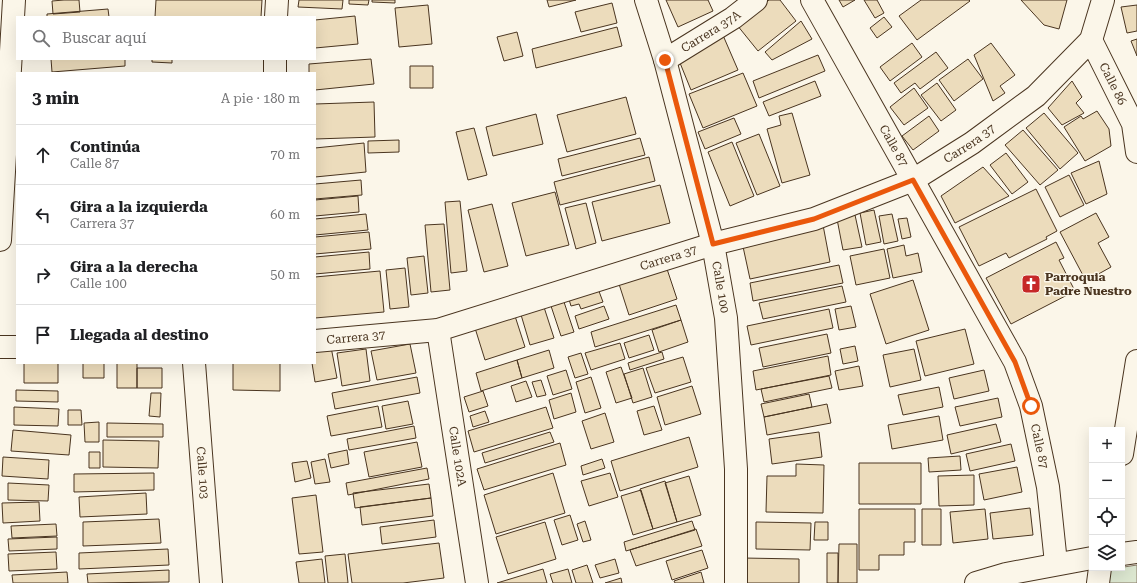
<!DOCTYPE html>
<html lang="es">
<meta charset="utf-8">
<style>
:root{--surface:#fff;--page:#f6f6f6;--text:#202124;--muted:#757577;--line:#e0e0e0}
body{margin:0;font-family:"Roboto Serif",serif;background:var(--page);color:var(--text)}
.controls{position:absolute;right:12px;bottom:12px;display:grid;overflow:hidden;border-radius:0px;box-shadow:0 4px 16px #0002}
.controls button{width:36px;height:36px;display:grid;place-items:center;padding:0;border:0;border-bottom:1px solid var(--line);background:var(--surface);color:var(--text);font:20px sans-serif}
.stop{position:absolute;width:12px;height:12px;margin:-9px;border:3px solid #ea580c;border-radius:50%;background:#fff}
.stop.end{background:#ea580c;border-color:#fff;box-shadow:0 1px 4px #0008}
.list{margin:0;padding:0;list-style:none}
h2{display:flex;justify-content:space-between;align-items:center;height:52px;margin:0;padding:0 16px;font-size:17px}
h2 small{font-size:13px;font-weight:400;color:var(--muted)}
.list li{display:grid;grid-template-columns:26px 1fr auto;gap:12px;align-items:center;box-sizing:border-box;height:60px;padding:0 16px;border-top:1px solid var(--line)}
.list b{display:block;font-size:15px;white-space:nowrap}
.list p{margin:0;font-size:13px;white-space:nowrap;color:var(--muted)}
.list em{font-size:13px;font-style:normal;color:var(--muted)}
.icon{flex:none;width:22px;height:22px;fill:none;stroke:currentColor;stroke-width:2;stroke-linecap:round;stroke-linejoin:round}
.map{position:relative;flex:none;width:1137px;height:583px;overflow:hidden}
.search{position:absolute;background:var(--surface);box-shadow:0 4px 16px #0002;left:16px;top:16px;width:300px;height:44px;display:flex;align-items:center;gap:10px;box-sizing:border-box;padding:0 14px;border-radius:0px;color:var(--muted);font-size:15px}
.panel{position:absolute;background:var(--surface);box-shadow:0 4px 16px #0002;left:16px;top:72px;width:300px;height:292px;border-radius:0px}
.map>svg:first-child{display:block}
.green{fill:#dce7d0;stroke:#887966}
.building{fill:#ecdcbc;stroke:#4a3520}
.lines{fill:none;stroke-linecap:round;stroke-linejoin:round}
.minor-casing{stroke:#4a3520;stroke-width:24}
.minor{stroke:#fbf6e9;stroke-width:22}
.route{stroke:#ea580c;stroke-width:5}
.labels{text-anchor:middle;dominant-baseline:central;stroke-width:3;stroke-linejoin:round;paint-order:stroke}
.street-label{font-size:12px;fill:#4a3520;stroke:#fbf6e9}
.poi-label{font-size:12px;font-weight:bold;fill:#4a3520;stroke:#fbf6e9;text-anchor:start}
</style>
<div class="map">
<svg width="1137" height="583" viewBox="0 0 1137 583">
<rect width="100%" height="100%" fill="#fbf6e9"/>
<!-- green -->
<path class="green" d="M1137,565V583H1108L1111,569Z"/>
<!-- building -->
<path class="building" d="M64,0H79L80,12L53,14L52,1Z
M156,0H262L261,17H155Z
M299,0H343L342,9L298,7Z
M349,0H369L368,5L349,4Z
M372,0H395V3L372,2Z
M547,0H576L549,7Z
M666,0H708L713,11L678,27Z
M769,0H780L796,21L758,51L737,25Z
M839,0H855L843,7Z
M864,0H877L884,13L875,18Z
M921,0H969L970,1L917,40L899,16Z
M1021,0H1067L1059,29L1044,25Z
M612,3L617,23L581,32L575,12Z
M428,5L432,44L399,47L395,8Z
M1137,5V31L1127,33L1121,7Z
M108,9L109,17H47V14Z
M355,16L358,44L315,48V20Z
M884,17L892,27L877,38L870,28Z
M801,21L812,39L772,60L765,52Z
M617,27L622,46L536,68L532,49Z
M517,32L523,56L504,61L497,37Z
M722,33L738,70L691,90L678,58Z
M1137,39V56L1131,41Z
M912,43L922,57L890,81L880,67Z
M991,43L1015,75L1000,86L1005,93L993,101L974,55Z
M936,52L948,68L920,89L915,83L901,93L894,83Z
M818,55L825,71L759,98L753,81Z
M51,59H125V66L52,72Z
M152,59H172V63L152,62Z
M371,59L374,84L315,90V73H309V64Z
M968,59L983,79L954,101L939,80Z
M410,66H433V88H410Z
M743,73L757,106L703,128L689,94Z
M815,81L821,96L769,116L763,102Z
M1072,81L1082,97L1076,103L1084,113L1062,125L1048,108Z
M937,83L956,110L941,121L921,95Z
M914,88L928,108L904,125L890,107Z
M626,97L636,134L567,152L557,115Z
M374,102L375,137L315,139V104Z
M1097,111L1109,129L1111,146L1085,161L1064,127L1081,116L1083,119Z
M792,113L810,175L782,183L767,129L781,125L779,116Z
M1044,113L1078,153L1060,169L1026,128Z
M536,114L543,144L493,156L486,127Z
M929,116L939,131L913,150L902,136Z
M734,118L741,134L705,149L698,132Z
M474,128L487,175L468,180L456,132Z
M1023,130L1058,170L1040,185L1005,145Z
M759,134L780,186L757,195L736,143Z
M640,138L645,155L562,176L558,159Z
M399,140V152L368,153V141Z
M732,142L754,196L730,206L708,152Z
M364,143L366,172L315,177V148Z
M1006,153L1028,182L1012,194L990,165Z
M649,157L655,181L560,205L554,182Z
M1099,161L1107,194L1086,204L1071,173Z
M983,167L1009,196L955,223L941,196Z
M1069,175L1084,205L1060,217L1045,187Z
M361,180L362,195L315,199V184Z
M660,185L670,223L602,241L592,202Z
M1036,189L1057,231L1046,237L1047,239L1009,258L1006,253L979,266L959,227Z
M555,192L569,245L526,256L512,203Z
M358,196L359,212L315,216V200Z
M460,201L467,271L451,273L445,202Z
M586,203L596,243L576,249L565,208Z
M492,204L508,266L484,272L468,210Z
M874,210L881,242L866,245L860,213Z
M1096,213L1109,237L1098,243L1111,267L1086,281L1060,232Z
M366,214L368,230L315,235V219Z
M892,214L898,241L884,244L879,216Z
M855,215L862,247L843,250L837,219Z
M907,218L911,237L902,239L898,219Z
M444,224L450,290L431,292L425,225Z
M823,225L830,262L750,279L742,242Z
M369,232L371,249L315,254V237Z
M1056,242L1064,258L1059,260L1075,291L1011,324L986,278Z
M904,245L906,256L918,253L922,272L893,278L887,249Z
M884,249L890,278L856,285L850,256Z
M369,252L370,269L315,274V257Z
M424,256L428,293L411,295L407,258Z
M839,265L843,283L753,301L750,283Z
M405,268L409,307L390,309L386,270Z
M667,269L677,299L629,315L619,284Z
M380,271L384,312L315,318V277Z
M913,280L929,330L886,344L870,294Z
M597,286L603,302L581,309L579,304L571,306L568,296Z
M842,286L846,302L763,319L759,303Z
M563,299L574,332L561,336L550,303Z
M542,301L554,338L530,345L519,308Z
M676,305L681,320L595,347L591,332Z
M604,306L609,319L579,329L575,316Z
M851,306L856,327L839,330L835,309Z
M829,309L833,328L751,345L747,326Z
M515,316L525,347L485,360L475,328Z
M681,320L688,342L659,352L652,330Z
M965,329L974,364L925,376L916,341Z
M827,334L831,353L763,367L759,348Z
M649,335L654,350L629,358L624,343Z
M620,343L625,359L591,370L585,353Z
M410,344L416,373L377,380L371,351Z
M855,346L858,361L843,364L840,349Z
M331,347L337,378L315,382L312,363H315V350Z
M366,349L370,381L342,386L337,353Z
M914,349L921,380L890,387L883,355Z
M549,350L554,368L522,378L517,360Z
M662,352L664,359L630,370L628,363Z
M581,353L588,374L575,378L568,357Z
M828,356L831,375L756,390L753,371Z
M683,357L691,382L655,393L646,368Z
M517,360L522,378L481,391L476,373Z
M24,363H58V383H24Z
M83,363H104V378H83Z
M117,363H137V388H117Z
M233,363H280V391L233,390Z
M859,366L863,386L839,390L835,371Z
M621,367L632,398L616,403L606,372Z
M137,368H162V388H137Z
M643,368L652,397L633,403L624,374Z
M566,370L572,389L553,395L547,376Z
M984,370L989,391L954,399L949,378Z
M829,376L832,388L764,402L761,389Z
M417,377L420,393L335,409L332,393Z
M591,377L601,408L585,413L576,382Z
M541,380L546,395L537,397L532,382Z
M526,381L532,397L516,402L511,386Z
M692,386L701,414L665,425L657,397Z
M939,387L943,407L903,415L898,395Z
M16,390L58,391V402L16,401Z
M483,391L488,406L469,412L464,397Z
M151,393H161L160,417L149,416Z
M571,393L576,412L554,419L549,400Z
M809,394L812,407L764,417L761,404Z
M998,398L1002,417L960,426L955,407Z
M408,401L413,424L386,429L382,406Z
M827,404L831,423L767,435L764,417Z
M378,406L382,427L331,436L327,416Z
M654,406L662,430L644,435L637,411Z
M14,407L59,409L58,426L14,425Z
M546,407L553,428L474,452L468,431Z
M68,410H81L82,425H68Z
M485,411L489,422L473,427L470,416Z
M605,413L614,442L591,449L582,421Z
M939,416L943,440L892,449L888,425Z
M99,422V442H85L84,423Z
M107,423L163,424V437H107Z
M996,424L1001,442L951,454L947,435Z
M414,426L416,438L349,450L347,439Z
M13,430L71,435L69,455L11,451Z
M550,432L554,442L485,463L482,453Z
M819,432L822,457L772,464L769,439Z
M689,437L698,467L620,491L611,461Z
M103,440L159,441L158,468L103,467Z
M417,442L422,467L369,477L364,452Z
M560,443L566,465L484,490L477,469Z
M1011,444L1015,461L970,471L966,454Z
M347,450L349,464L331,468L328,454Z
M89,452H100V468H89Z
M960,456L961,470L929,472L928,458Z
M3,457L49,460L48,479L2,476Z
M325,459L330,482L315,484L311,462Z
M602,459L605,468L583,475L581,466Z
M307,461L311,478L295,482L292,463Z
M859,463H921V504H859Z
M796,464L824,465L823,513L766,512L767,476H796Z
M1017,467L1022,492L984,500L979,474Z
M427,468L429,479L348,495L346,483Z
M154,473V490L74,492V474Z
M553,473L565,513L496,534L484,495Z
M610,473L618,497L589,506L581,481Z
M974,475V505L939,506L938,476Z
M689,476L701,515L677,522L665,483Z
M665,481L677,522L653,529L640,489Z
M8,483L49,485L48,501L8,500Z
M429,484L431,498L355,508L353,493Z
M641,490L653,529L633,535L621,496Z
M146,493L147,514L80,517L79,497Z
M316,495L323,552L299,554L292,498Z
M431,498L433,516L362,525L360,507Z
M39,502L40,521L3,523L2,503Z
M1030,508L1033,535L993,539L990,513Z
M859,509H915V542H904V555H879V570H859Z
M922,509H941V545H922Z
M985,509L988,539L953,543L950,512Z
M570,515L578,540L562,545L554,520Z
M159,519L161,543L83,546V522Z
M434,520L436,537L382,544L380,527Z
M585,521L591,540L583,542L577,524Z
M692,521L695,530L626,551L624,542Z
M545,522L556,559L508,574L496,537Z
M756,522L811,523L810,550L756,549Z
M815,522H828V540H814Z
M56,524L57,536L12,538L11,526Z
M696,529L702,546L636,566L630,550Z
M57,537V549L9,551L8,539Z
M439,543L444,578L403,583H352L348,554Z
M839,544H857V583H838Z
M168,549L169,565L79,569V553Z
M702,550L708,568L672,580L666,561Z
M56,552L57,569L9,571L8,554Z
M827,553H838V583H827Z
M345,554L348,583H328L325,556Z
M743,558L799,559V583H742Z
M322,559L325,583H299L296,562Z
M615,559L619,573L600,578L595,565Z
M587,565L593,583H576L572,570Z
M543,569L547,583H497Z
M568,569L572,583H553L550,574Z
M169,570V582L88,583L87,574Z
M67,572L68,583H13L12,575Z
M701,572L704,583H675L674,581Z
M621,578L622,583H605Z"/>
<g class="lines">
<!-- minor casing -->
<g class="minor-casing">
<g id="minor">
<path id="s1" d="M646,0L665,60L713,244L726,318L736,469V583"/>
<path id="s2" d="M812,0L1015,362L1031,406L1048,487L1056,563"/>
<path d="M276,17L277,0"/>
<path id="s3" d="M1091,40L1133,124L1137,152"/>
<path id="s4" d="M665,60L733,18L756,0"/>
<path d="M275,73V59"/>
<path d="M0,240L14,0"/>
<path id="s5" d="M438,330L477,583"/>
<path id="s6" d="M315,341L438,330L713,244L814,219L913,180L972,143L1036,96L1091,40L1103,0"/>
<path d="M0,347H17"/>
<path id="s7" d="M194,363L211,583"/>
<path d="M1122,454L1137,361"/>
<path d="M1122,554L1137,552"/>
<path d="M976,583L1006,574L1092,558"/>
<path d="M1098,583L1100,568"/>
</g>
</g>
<!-- minor -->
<use href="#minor" class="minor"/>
</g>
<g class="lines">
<!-- route -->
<path class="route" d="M665,60L713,244L814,219L913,180L1015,362L1031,406"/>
</g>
<!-- icons -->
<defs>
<g id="church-square" transform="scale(1)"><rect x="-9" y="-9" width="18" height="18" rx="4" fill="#c62828" stroke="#fbf6e9"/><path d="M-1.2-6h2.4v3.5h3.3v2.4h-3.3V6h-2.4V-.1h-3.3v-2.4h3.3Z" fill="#fff"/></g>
</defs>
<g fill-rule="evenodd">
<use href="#church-square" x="1031" y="284"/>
</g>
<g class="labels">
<!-- street labels -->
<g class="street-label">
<text stroke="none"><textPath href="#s4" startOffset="54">Carrera 37A</textPath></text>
<text stroke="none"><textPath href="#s3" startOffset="49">Calle 86</textPath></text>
<text stroke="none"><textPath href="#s6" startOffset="689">Carrera 37</textPath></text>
<text stroke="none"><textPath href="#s2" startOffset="167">Calle 87</textPath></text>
<text stroke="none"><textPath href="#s6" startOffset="365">Carrera 37</textPath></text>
<text stroke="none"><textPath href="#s1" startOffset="297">Calle 100</textPath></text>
<text stroke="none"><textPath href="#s6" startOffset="41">Carrera 37</textPath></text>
<text stroke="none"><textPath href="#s2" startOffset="503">Calle 87</textPath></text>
<text stroke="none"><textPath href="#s5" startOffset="128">Calle 102A</textPath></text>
<text stroke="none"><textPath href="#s7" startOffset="110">Calle 103</textPath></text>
</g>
<!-- poi labels -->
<g class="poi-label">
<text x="1045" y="277">Parroquia<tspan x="1045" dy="14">Padre Nuestro</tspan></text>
</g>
</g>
</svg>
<div class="controls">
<button>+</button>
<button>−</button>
<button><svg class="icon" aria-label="locate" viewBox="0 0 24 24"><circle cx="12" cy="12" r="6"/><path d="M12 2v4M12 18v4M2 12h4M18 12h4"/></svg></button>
<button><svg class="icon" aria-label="layers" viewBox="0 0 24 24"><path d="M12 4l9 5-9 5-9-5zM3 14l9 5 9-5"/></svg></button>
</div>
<div class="stop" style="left:1031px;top:406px"></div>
<div class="stop end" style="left:665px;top:60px"></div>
<div class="search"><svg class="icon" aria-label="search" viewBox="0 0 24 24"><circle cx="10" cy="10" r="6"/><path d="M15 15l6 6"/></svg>Buscar aquí</div>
<section class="panel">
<h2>3 min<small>A pie · 180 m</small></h2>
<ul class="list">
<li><svg class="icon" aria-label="ahead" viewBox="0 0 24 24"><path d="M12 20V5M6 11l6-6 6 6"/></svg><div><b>Continúa</b><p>Calle 87</p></div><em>70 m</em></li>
<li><svg class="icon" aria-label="left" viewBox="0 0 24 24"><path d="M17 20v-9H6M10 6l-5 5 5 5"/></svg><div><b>Gira a la izquierda</b><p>Carrera 37</p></div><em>60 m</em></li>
<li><svg class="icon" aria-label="right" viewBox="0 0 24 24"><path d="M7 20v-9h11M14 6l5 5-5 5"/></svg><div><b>Gira a la derecha</b><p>Calle 100</p></div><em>50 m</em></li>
<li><svg class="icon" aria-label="arrive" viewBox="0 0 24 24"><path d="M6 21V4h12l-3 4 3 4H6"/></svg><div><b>Llegada al destino</b></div></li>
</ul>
</section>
</div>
